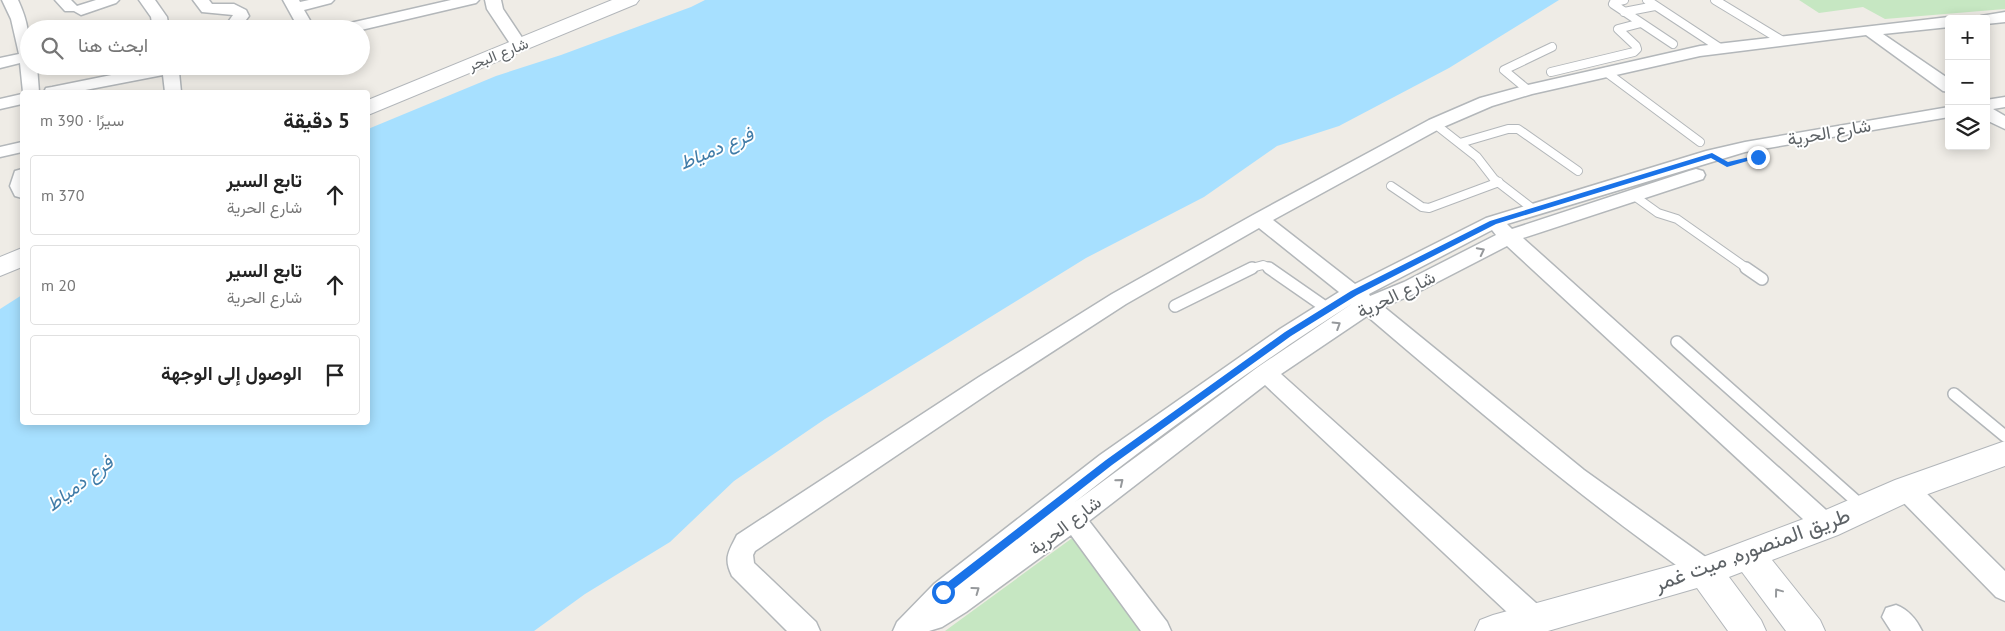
<!DOCTYPE html>
<html lang="ar">
<meta charset="utf-8">
<style>
:root{--surface:#fff;--page:#f2f2f2;--text:#222;--muted:#767676;--line:#e0e0e0}
body{margin:0;font-family:"PT Sans",Vazirmatn,sans-serif;background:var(--page);color:var(--text);direction:rtl}
.controls{position:absolute;right:15px;top:15px;display:grid;overflow:hidden;border-radius:5px;box-shadow:0 2px 12px #0003}
.controls button{width:45px;height:45px;display:grid;place-items:center;padding:0;border:0;border-bottom:1px solid var(--line);background:var(--surface);color:var(--text);font:25px sans-serif}
.stop{position:absolute;width:15px;height:15px;margin:-11px;border:4px solid #1a73e8;border-radius:50%;background:#fff}
.stop.end{background:#1a73e8;border-color:#fff;box-shadow:0 1px 5px #0008}
.list{margin:0;padding:0;list-style:none}
h2{display:flex;justify-content:space-between;align-items:center;height:65px;margin:0;padding:0 20px;font-size:21px}
h2 small{font-size:16px;font-weight:400;color:var(--muted)}
.list li{display:grid;grid-template-columns:32px 1fr auto;gap:15px;align-items:center;box-sizing:border-box;height:80px;margin:0 10px 10px;padding:0 10px;border:1px solid var(--line);border-radius:5px}
.list b{display:block;font-size:19px;white-space:nowrap}
.list p{margin:0;font-size:16px;white-space:nowrap;color:var(--muted)}
.list em{font-size:16px;font-style:normal;color:var(--muted)}
.icon{flex:none;width:28px;height:28px;fill:none;stroke:currentColor;stroke-width:2;stroke-linecap:round;stroke-linejoin:round}
.map{position:relative;flex:none;width:2005px;height:631px;overflow:hidden;direction:ltr}
.search{position:absolute;background:var(--surface);box-shadow:0 2px 12px #0003;left:20px;top:20px;width:350px;height:55px;display:flex;align-items:center;gap:12px;box-sizing:border-box;padding:0 18px;border-radius:28px;color:var(--muted);font-size:19px}
.panel{position:absolute;background:var(--surface);box-shadow:0 2px 12px #0003;left:20px;top:90px;width:350px;height:335px;border-radius:5px;direction:rtl}
.map>svg:first-child{display:block}
.green{fill:#c6e7c2}
.water{fill:#a7e0ff}
.lines{fill:none;stroke-linecap:round;stroke-linejoin:round}
.lane-far1-casing{stroke:#b3b7ba;stroke-width:10}
.lane-casing{stroke:#b3b7ba;stroke-width:14}
.street-casing{stroke:#b3b7ba;stroke-width:3}
.secondary-casing{stroke:#b2b6ba;stroke-width:2}
.lane-far1{stroke:#fff;stroke-width:8}
.lane{stroke:#fff;stroke-width:11}
.street{fill:#fff;fill-rule:evenodd}
.secondary{fill:#fff;fill-rule:evenodd}
.oneway{stroke:#96999c}
.route{fill:#1a73e8}
.labels{text-anchor:middle;dominant-baseline:central;stroke-width:4;stroke-linejoin:round;paint-order:stroke}
.far-street-label{font-size:15px;fill:#5d6266;stroke:#fff}
.street-label{font-size:18px;fill:#5d6266;stroke:#fff}
.water-label{font-size:19px;font-style:italic;fill:#407ca8;stroke:#fff}
.near-street-label{font-size:21px;fill:#5d6266;stroke:#fff}
</style>
<div class="map">
<svg width="2005" height="631" viewBox="0 0 2005 631">
<rect width="100%" height="100%" fill="#efece6"/>
<!-- green -->
<path class="green" d="M1799,0H2005V9L1885,19L1863,7L1819,13Z
M1075,536L1141,631H945Z"/>
<!-- water -->
<path class="water" d="M705,0H1559L1449,68L1339,126L1277,146L1204,197L1086,258L825,419L734,481L670,542L585,594L534,631H0V309L22,295V422H368V129L496,76L561,55L691,7Z"/>
<g class="lines">
<!-- lane-far1 casing -->
<g class="lane-far1-casing">
<path id="lane-far1" d="M1624,0L1614,2L1613,4L1673,44
M1647,0L1720,48
M1715,0L1781,40
M1624,12L1655,6
M1551,72L1634,52L1637,49L1636,46L1618,29L1641,23
M1606,72L1700,142
M1528,90L1504,70L1552,47
M1435,124L1477,157L1494,179L1533,209
M1460,143L1508,129H1518L1578,171
M1391,186L1422,207L1429,208L1499,182
M1633,195L1658,213L1677,219L1748,269
M1248,269L1263,265L1272,269"/>
</g>
<!-- lane casing -->
<g class="lane-casing">
<path id="lane" d="M1269,268L1328,309
M1746,268L1762,279
M1175,306L1252,268
M1677,342L1863,507
M1954,394L2005,436"/>
</g>
<!-- street casing -->
<g class="street-casing">
<path id="street" d="M2,0H18C30,26 29,38 29,66H37L39,92H23L20,63L0,68V58L19,54L11,19Z
M55,0H71L77,6L96,0H119L116,3L81,15L74,11H65Z
M139,0H155L167,17L169,29H153L151,17Z
M193,0H209L212,4H234L246,10L249,16L239,29H223L233,15L202,12Z
M283,0H299L300,2L309,0H334L331,3L304,10L315,29H299Z
M451,0H479L476,3L361,30L335,29L337,26Z
M485,0H501L503,9L527,45L525,48H513L487,9Z
M2005,12V22L1986,24V19H1978L1981,16Z
M1949,17L1954,19H1949V27L1883,34L1949,79V92L1943,91L1866,35L1700,56L1532,94L1492,106L1441,128L1273,220L1355,284L1486,218L1706,151L1745,142L1949,107V117L1745,152L1507,224L1512,229L1689,171L1696,169L1703,171L1705,175L1703,179L1523,238L1835,518L1839,525L1835,532L1826,536L1817,532L1507,246L1418,292L1384,307L1584,470L1714,563L1718,571L1714,579L1705,582L1696,579C1580,498 1474,407 1367,316L1281,374L1545,611L1549,620L1545,629L1538,631L1525,629L1265,385L1089,521L1167,622L1171,631H1141L1071,535L966,612L942,627L929,631H893L897,622L934,584L1100,455L1280,329L1339,292L1259,228L1126,304L995,389L755,551L753,555L754,563L816,622L820,631H787L732,576C723,558 729,551 737,535L979,377L1112,294L1253,215L1429,120L1480,98L1528,85L1700,46ZM1492,230L1496,235L1404,282L1370,296L1369,294ZM1353,303L1258,367L1075,502C1164,432 1257,364 1353,303Z
M156,66H190L188,69L179,72L181,92H165L163,75L75,92H44L46,88L52,87Z
M22,94V104L0,109V99Z
M2005,97V107L1993,109L2005,116V129L1986,120V100Z
M22,142V152L0,157V147Z
M22,169V198L15,196L10,186L15,171Z
M1906,479L1915,482L2005,571V601L1996,597L1897,496L1894,489L1897,482Z
M1896,605C1909,610 1916,619 1922,631H1891L1882,617L1886,608Z"/>
</g>
<!-- secondary casing -->
<g class="secondary-casing">
<path id="secondary" d="M612,0H639L636,4L368,115V100Z
M22,248V267L0,276V257Z
M2005,441V466L1917,498L1838,535L1772,560L1820,620L1825,631H1786L1742,572L1729,577L1761,620L1766,631H1728L1697,588L1548,631H1475L1480,620L1493,615L1703,557L1814,515L1895,480Z"/>
</g>
<!-- lane-far1 -->
<use href="#lane-far1" class="lane-far1"/>
<!-- lane -->
<use href="#lane" class="lane"/>
<!-- street -->
<use href="#street" class="street"/>
<!-- secondary -->
<use href="#secondary" class="secondary"/>
</g>
<!-- one-way arrows -->
<defs><path id="oneway-chevron" d="M-2-3.5L2.5 0L-2 3.5" fill="none" stroke-width="1.6" stroke-linecap="round" stroke-linejoin="round" transform="scale(1.25)"/></defs>
<g class="oneway">
<use href="#oneway-chevron" transform="translate(1481 251) rotate(-27)"/>
<use href="#oneway-chevron" transform="translate(1337 325) rotate(-32)"/>
<use href="#oneway-chevron" transform="translate(1120 482) rotate(-39)"/>
<use href="#oneway-chevron" transform="translate(976 590) rotate(-36)"/>
<use href="#oneway-chevron" transform="translate(1778 592) rotate(-127)"/>
</g>
<!-- route -->
<path class="route" d="M1712,153L1728,162L1758,155L1761,157L1727,167L1711,158L1496,224L1357,295L1291,336L1112,465L946,595H939V589L1106,460L1285,332L1351,291L1490,221Z"/>
<g class="labels">
<!-- far-street labels -->
<g class="far-street-label">
<text transform="translate(498 54) rotate(-22)">شارع البحر</text>
</g>
<!-- street labels -->
<g class="street-label">
<text transform="translate(1829 132) rotate(-10)">شارع الحرية</text>
<text transform="translate(1396 294) rotate(-26)">شارع الحرية</text>
<text transform="translate(1065 525) rotate(-37)">شارع الحرية</text>
</g>
<!-- water labels -->
<g class="water-label">
<text transform="translate(716 148) rotate(-23)">فرع دمياط</text>
<text transform="translate(79 483) rotate(-37)">فرع دمياط</text>
</g>
<!-- near-street labels -->
<g class="near-street-label">
<text transform="translate(1752 549) rotate(-20)">طريق المنصوره, ميت غمر</text>
</g>
</g>
</svg>
<div class="controls">
<button>+</button>
<button>−</button>
<button><svg class="icon" aria-label="layers" viewBox="0 0 24 24"><path d="M12 4l9 5-9 5-9-5zM3 14l9 5 9-5"/></svg></button>
</div>
<div class="stop" style="left:943px;top:592px"></div>
<div class="stop end" style="left:1758px;top:157px"></div>
<div class="search"><svg class="icon" aria-label="search" viewBox="0 0 24 24"><circle cx="10" cy="10" r="6"/><path d="M15 15l6 6"/></svg>ابحث هنا</div>
<section class="panel">
<h2>5 دقيقة<small>سيرًا · 390 m</small></h2>
<ul class="list">
<li><svg class="icon" aria-label="ahead" viewBox="0 0 24 24"><path d="M12 20V5M6 11l6-6 6 6"/></svg><div><b>تابع السير</b><p>شارع الحرية</p></div><em>370 m</em></li>
<li><svg class="icon" aria-label="ahead" viewBox="0 0 24 24"><path d="M12 20V5M6 11l6-6 6 6"/></svg><div><b>تابع السير</b><p>شارع الحرية</p></div><em>20 m</em></li>
<li><svg class="icon" aria-label="arrive" viewBox="0 0 24 24"><path d="M6 21V4h12l-3 4 3 4H6"/></svg><div><b>الوصول إلى الوجهة</b></div></li>
</ul>
</section>
</div>
